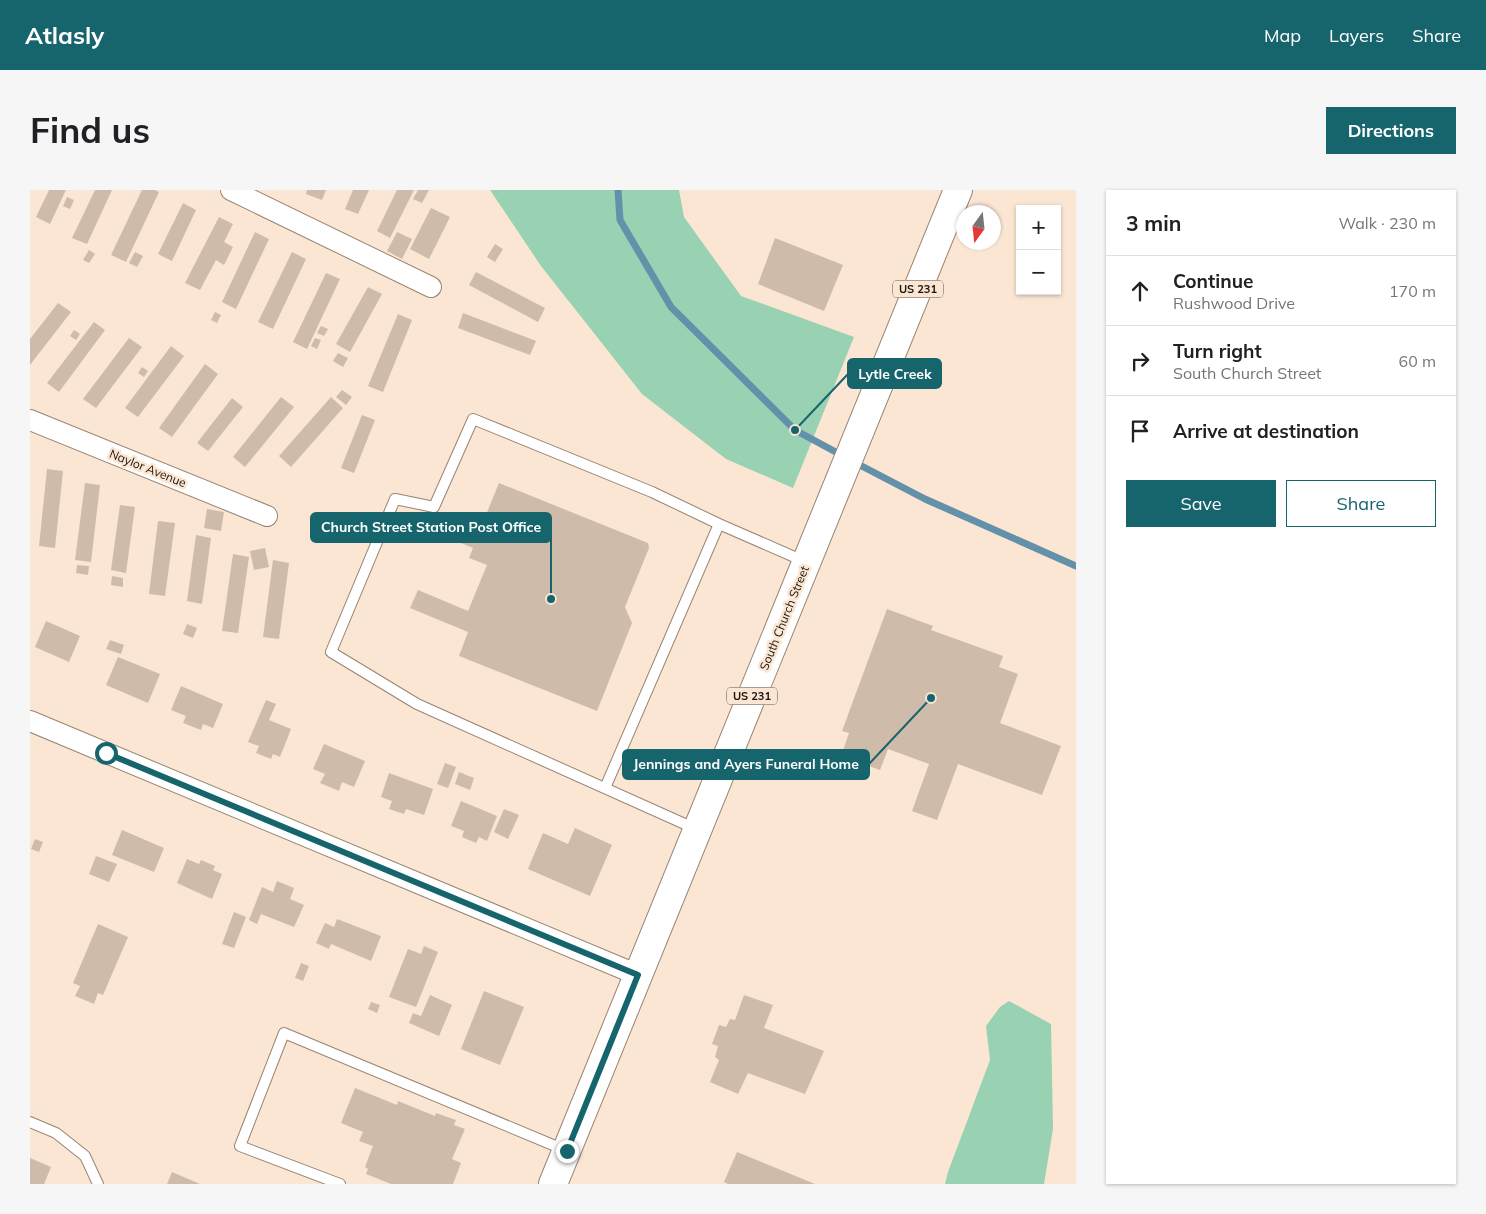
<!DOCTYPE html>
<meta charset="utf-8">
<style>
:root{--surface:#fff;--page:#f6f6f6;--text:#202124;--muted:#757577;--line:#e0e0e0;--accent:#16646c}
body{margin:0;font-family:Mulish,sans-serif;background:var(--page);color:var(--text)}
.controls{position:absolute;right:15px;top:15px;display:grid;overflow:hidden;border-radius:0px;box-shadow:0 1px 4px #0004}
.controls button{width:45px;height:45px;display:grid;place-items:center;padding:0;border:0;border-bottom:1px solid var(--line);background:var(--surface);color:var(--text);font:25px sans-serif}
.compass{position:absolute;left:926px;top:15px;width:45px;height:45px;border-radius:50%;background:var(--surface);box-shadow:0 1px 4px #0004;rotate:195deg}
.stop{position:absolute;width:15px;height:15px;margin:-11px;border:4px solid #16646c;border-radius:50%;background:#fff}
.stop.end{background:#16646c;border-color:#fff;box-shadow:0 1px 5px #0008}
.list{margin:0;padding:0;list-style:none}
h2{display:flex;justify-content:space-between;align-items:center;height:65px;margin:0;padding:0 20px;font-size:21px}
h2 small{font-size:16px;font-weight:400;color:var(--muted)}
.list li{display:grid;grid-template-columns:32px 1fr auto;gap:15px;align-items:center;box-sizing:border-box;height:70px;padding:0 20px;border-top:1px solid var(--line)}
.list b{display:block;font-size:19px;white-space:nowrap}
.list p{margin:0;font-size:16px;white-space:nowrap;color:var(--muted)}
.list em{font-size:16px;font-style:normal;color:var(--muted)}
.actions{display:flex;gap:10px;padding:15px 20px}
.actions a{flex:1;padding:11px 0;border:1px solid var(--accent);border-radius:0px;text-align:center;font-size:18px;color:var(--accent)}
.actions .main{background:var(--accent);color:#fff}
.icon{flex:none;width:28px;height:28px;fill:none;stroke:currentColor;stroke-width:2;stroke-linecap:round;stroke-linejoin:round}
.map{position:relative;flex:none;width:1046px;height:994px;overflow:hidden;border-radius:0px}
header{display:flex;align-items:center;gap:30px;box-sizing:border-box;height:70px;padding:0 25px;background:var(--accent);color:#fff}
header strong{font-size:24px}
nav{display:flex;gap:28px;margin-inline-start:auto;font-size:18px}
.intro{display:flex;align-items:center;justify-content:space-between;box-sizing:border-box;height:120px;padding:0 30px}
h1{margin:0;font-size:35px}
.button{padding:12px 22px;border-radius:0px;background:var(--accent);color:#fff;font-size:18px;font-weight:700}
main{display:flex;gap:30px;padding:0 30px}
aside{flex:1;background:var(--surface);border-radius:0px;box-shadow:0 1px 4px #0004}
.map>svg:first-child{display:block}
.green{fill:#99d1b3}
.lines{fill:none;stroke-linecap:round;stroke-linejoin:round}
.stream{stroke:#6391aa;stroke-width:7}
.building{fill:#cfbba9}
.service-casing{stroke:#978473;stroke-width:12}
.minor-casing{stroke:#978473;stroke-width:22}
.primary-casing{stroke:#978473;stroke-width:30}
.service{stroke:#fff;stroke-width:10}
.minor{stroke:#fff;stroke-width:20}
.primary{stroke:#fff;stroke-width:28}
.route{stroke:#16646c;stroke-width:6}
.labels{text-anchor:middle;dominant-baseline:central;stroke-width:5;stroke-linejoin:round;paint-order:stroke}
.shield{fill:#fbe6d3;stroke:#5e5348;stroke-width:1}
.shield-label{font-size:11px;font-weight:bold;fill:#1b140d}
.street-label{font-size:12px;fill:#1b140d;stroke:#fbe6d3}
.leader{fill:none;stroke:#16646c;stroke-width:2}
.callout-dot{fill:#16646c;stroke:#fbe6d3;stroke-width:2}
.callout{fill:#16646c;stroke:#16646c;stroke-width:2}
.callout-label{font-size:14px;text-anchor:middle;font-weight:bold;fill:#fff}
</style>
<header>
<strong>Atlasly</strong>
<nav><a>Map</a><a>Layers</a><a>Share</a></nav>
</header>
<div class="intro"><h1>Find us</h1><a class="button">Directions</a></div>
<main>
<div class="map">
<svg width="1046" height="994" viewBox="0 0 1046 994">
<rect width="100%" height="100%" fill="#fbe6d3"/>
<!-- green -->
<path class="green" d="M460,0H649L654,27L711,106L824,147L763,298L696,269L612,204L511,76Z
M979,811L1021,834L1023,939L1014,994H915L918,982L960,870L956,836L970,817Z"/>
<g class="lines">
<!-- stream -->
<path class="stream" d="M588,0L590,30L641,117L765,240L815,267
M824,272L895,309L1046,376"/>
</g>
<!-- building -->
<path class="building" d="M19,0H36L20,34L6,27Z
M65,0H82L57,54L42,48Z
M112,0H125L129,2L96,72L81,65Z
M277,0H296L292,10L276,4Z
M323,0H339L328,24L315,19Z
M367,0H384L360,48L347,41Z
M388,0H399L392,13L383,9Z
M37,7L44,10L40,19L33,16Z
M153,13L166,20L142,71L128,64Z
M401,18L420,27L399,69L380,59Z
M189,27L203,34L194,52L203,57L194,75L186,70L170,100L155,93Z
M225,42L239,49L206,119L192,112Z
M367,42L382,49L372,69L357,61Z
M745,48L813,75L794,121L728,94Z
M465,54L473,59L465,72L457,67Z
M59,60L65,64L59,73L53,70Z
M105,62L113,66L107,77L99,73Z
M262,62L276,69L243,139L228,132Z
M446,82L515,118L508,132L439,95Z
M296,83L310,89L277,159L263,152Z
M338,97L352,104L320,162L306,154Z
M28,113L41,122L0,175V149Z
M185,122L191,125L187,133L181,130Z
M433,123L506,151L500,165L428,138Z
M368,124L382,130L353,202L338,196Z
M64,132L75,140L29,202L17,193Z
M291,136L298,139L294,146L287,143Z
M44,140L50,144L46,150L40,146Z
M99,148L112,157L66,218L53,209Z
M285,148L291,150L287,159L281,156Z
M141,156L154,166L108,227L95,218Z
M308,163L318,168L313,177L303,171Z
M175,174L188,184L142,247L129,238Z
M112,177L118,181L114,187L108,183Z
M312,200L322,207L316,215L306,207Z
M251,207L264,217L215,277L203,267Z
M301,207L313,218L261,277L249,266Z
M202,208L213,217L178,261L167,253Z
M332,225L345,230L324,283L311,278Z
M17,279L33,281L25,358L9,356Z
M55,293L70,295L61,372L45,370Z
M469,293L618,353L619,358L595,417L602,433L567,521L429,466L438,442L380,418L388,400L438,421L457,375L439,368L443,358L412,345L417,335L447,347Z
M90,315L105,317L96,383L81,380Z
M177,319L194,322L191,341L174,338Z
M128,331L145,333L135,406L119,404Z
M166,345L181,348L172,414L157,411Z
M235,358L239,377L224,380L220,361Z
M203,364L219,367L208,443L192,441Z
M243,370L259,373L249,449L233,447Z
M47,375L59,376L58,385L46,383Z
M82,386L93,388V397L81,395Z
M857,419L903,436L901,440L973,466L969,477L988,484L970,533L1031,556L1012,605L928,574L907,630L882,621L899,574L858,559L850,580L811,566L819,543L812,541Z
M16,431L50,446L39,472L5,457Z
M157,434L167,438L163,448L153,444Z
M80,450L94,455L91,464L76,459Z
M88,467L130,484L118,513L76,495Z
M151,496L193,514L183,538L173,534L171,540L153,533L156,526L141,520Z
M236,510L246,514L239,530L261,539L250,567L243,564L241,569L226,563L229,556L218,552Z
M294,554L335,571L324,597L312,592L309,601L290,593L295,584L283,579Z
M415,573L426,577L418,598L407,594Z
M429,582L444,588L440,600L425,594Z
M359,583L403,599L394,625L376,619L374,624L359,619L362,611L351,607Z
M431,611L467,626L457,651L449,647L446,653L432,647L434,641L421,636Z
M474,619L489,625L478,649L464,642Z
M545,638L582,655L560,706L498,679L513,643L538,654Z
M92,640L134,658L124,682L82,665Z
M5,649L13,652L9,662L1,659Z
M66,666L87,674L79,692L59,684Z
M157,669L169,674L171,670L185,676L183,680L192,684L182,709L147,693Z
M247,691L264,698L260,709L274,715L264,737L231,724L227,734L219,730L232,697L243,702Z
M204,722L216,727L204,758L192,754Z
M307,729L351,746L341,771L301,754L299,759L286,753L295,733L304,737Z
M68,734L98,747L73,805L68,803L64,814L45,806L50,796L43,793Z
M394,756L408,762L386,817L359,807L378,759L391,764Z
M271,773L279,776L273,791L265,788Z
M454,801L494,817L470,875L431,859Z
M400,805L422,815L409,846L379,833L383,823L391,826Z
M714,805L743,815L734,838L794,861L775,904L718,883L708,904L680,892L689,870L685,867L688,856L682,854L689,835L696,837L700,829L705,830Z
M341,812L350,815L347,823L338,819Z
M325,898L367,915L368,911L405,926L406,923L426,930L424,935L435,939L422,969L431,973L423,994H361L336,984L338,979L335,977L343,956L329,951L333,942L311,933Z
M707,962L785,994H698L694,992Z
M0,968L21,977L14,994H0Z
M142,982L170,994H137Z"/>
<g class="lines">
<!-- service casing -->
<g class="service-casing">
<path id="service" d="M575,598L689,334
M666,639L387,514L301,462L365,309L404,317L443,229L622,302L689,334L776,372
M0,932L26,943L55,966L68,994
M310,994L210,956L254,843L535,960"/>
</g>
<!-- minor casing -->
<g class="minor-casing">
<path id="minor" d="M201,0L401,97
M0,230L237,326
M0,531L608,785"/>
</g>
<!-- primary casing -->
<g class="primary-casing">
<path id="primary" d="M523,994L928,0"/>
</g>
<!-- service -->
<use href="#service" class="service"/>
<!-- minor -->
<use href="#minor" class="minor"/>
<!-- primary -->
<use href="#primary" class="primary"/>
</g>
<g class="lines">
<!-- route -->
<path class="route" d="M76,563L608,785L537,961"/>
</g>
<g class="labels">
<!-- shield labels -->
<g class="shield">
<rect x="863" y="90.5" width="50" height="17" rx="4"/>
<rect x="697" y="497.5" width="50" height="17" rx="4"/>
</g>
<g class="shield-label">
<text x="888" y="99">US 231</text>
<text x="722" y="506">US 231</text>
</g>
<!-- street labels -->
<g class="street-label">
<text transform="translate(118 278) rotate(22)">Naylor Avenue</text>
<text transform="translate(754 428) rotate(-68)">South Church Street</text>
</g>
</g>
<!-- callouts -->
<path class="leader" d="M765 240L818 184M521 409L521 337M901 508L839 574"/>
<g class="callout-dot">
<circle cx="765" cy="240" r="5"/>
<circle cx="521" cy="409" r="5"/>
<circle cx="901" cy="508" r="5"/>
</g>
<g class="callout">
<rect x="818" y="169" width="93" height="29" rx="5"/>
<rect x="281" y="323" width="240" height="29" rx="5"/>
<rect x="593" y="560" width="246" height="29" rx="5"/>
</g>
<g class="callout-label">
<text x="865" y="189">Lytle Creek</text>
<text x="401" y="342">Church Street Station Post Office</text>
<text x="716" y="579">Jennings and Ayers Funeral Home</text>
</g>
</svg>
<div class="controls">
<button>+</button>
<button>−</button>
</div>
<svg class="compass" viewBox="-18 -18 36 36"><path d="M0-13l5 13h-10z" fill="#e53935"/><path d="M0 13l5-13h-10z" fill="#757577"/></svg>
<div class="stop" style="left:76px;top:563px"></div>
<div class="stop end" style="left:537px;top:961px"></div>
</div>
<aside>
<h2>3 min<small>Walk · 230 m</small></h2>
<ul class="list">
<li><svg class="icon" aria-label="ahead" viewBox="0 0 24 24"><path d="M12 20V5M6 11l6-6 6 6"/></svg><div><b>Continue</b><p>Rushwood Drive</p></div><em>170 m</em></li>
<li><svg class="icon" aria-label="right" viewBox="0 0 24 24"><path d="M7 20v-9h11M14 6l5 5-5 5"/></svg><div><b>Turn right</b><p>South Church Street</p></div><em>60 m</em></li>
<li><svg class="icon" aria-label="arrive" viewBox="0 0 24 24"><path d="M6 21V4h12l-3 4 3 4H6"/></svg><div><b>Arrive at destination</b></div></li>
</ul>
<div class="actions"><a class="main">Save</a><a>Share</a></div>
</aside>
</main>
